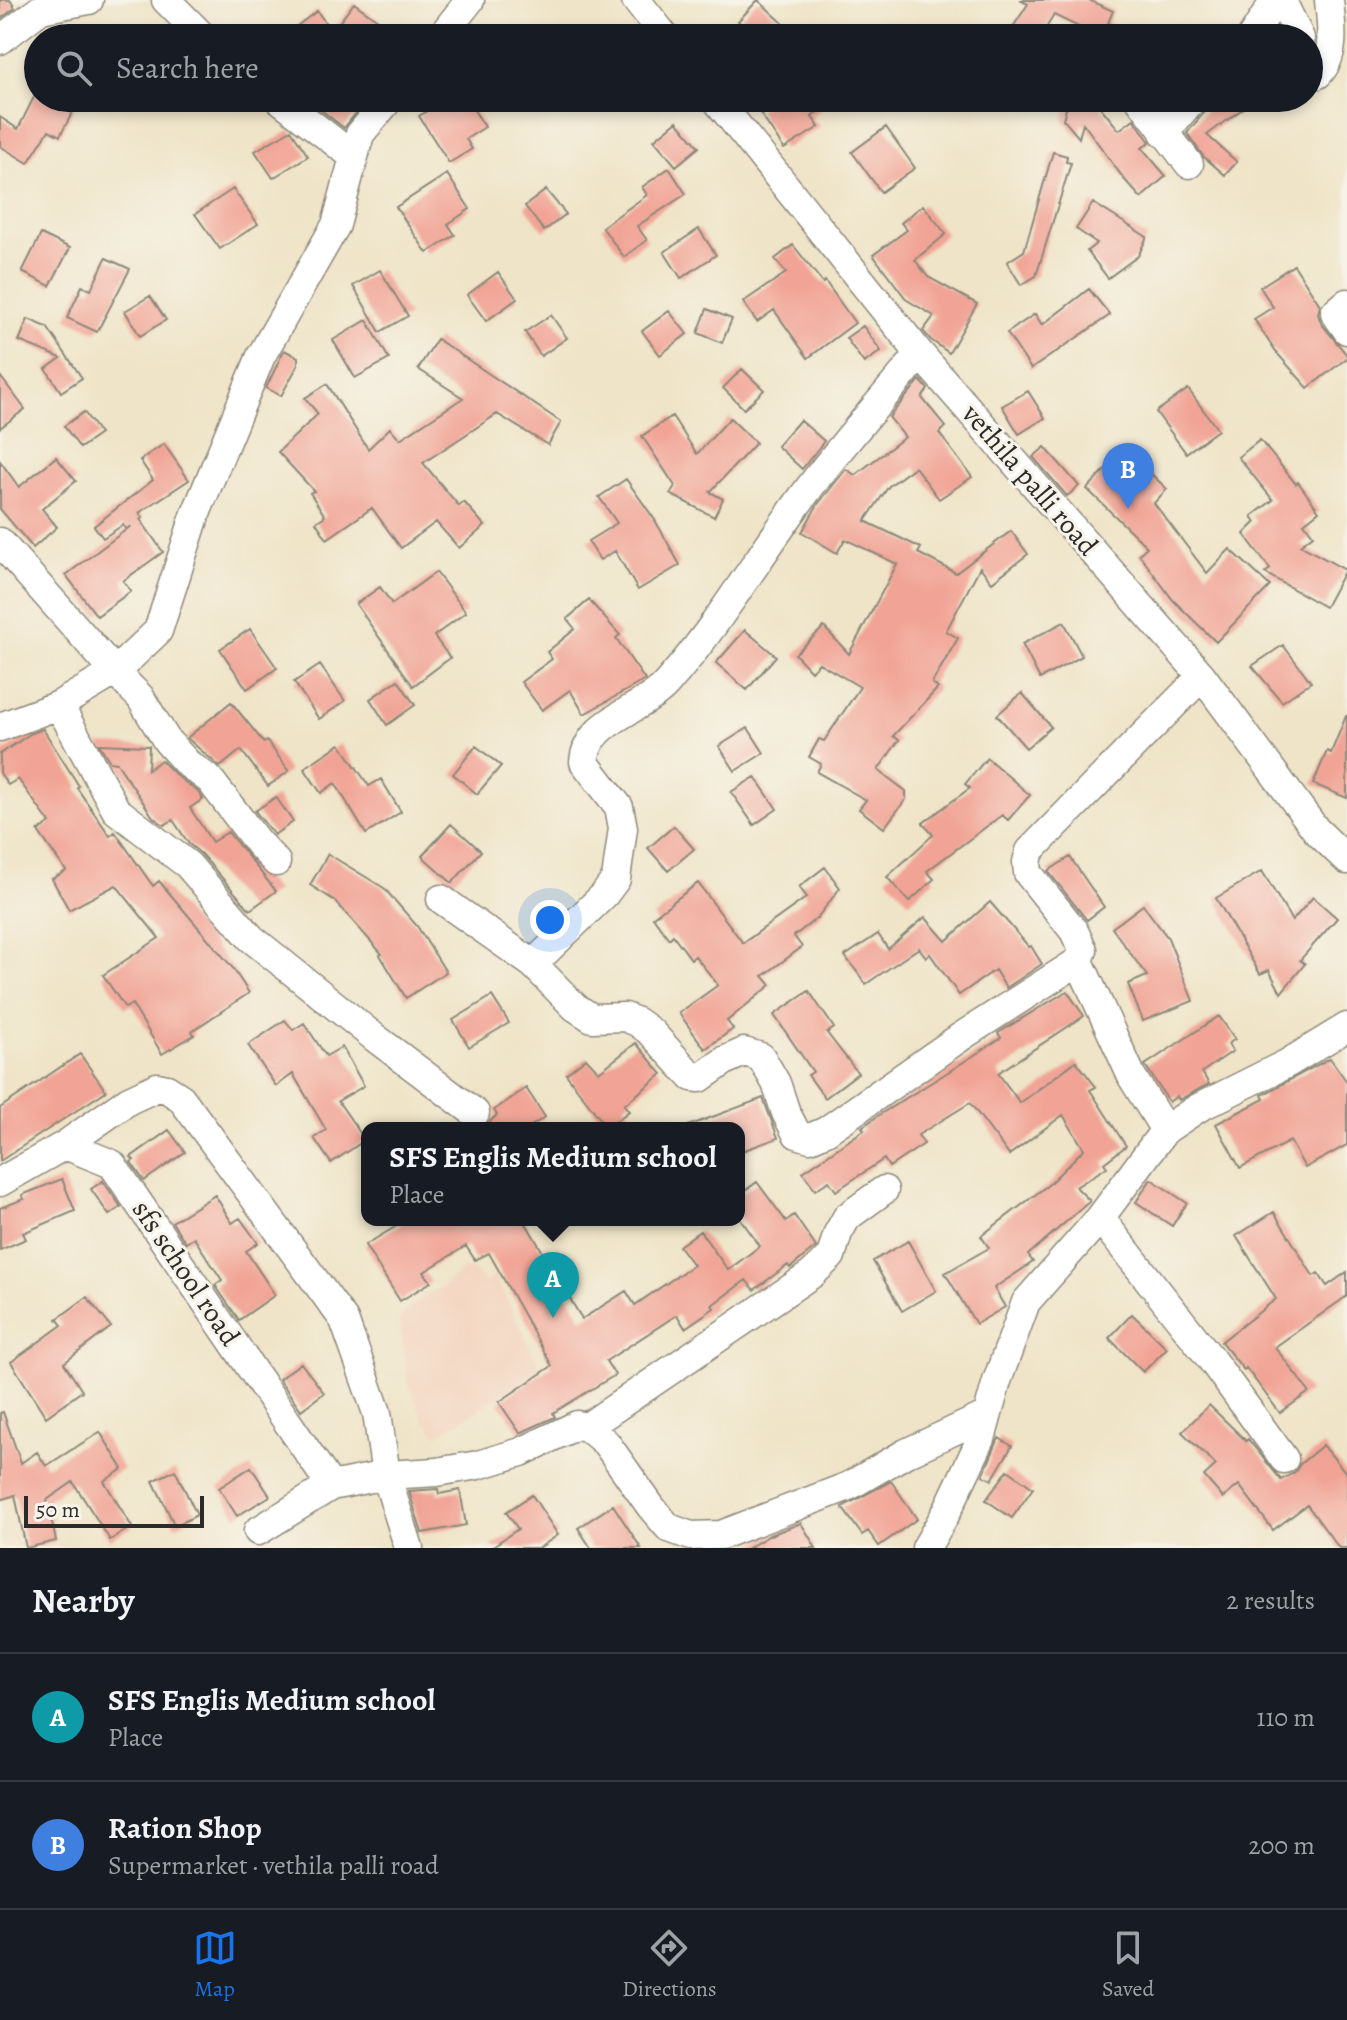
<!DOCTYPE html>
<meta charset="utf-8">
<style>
:root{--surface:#171b24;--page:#20242c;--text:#f1f3f6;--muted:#9ea1a6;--line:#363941;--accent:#1a73e8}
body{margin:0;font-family:Alegreya,serif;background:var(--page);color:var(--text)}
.scale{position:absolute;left:24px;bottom:20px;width:180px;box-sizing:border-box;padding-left:8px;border:4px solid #2b2b2b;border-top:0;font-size:22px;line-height:28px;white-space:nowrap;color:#2b2b2b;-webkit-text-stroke:6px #f7f3e8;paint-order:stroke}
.you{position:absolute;left:550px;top:920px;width:28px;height:28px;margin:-20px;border:6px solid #fff;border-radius:50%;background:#1a73e8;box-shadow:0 0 0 12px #1a73e833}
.badge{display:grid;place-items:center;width:52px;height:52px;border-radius:50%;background:var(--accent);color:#fff;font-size:26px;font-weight:700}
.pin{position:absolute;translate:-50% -66px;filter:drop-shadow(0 2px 4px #0008)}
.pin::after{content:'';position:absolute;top:42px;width:28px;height:24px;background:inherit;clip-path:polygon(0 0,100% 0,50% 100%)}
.popup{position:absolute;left:361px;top:1122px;width:384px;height:104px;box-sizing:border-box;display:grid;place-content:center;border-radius:16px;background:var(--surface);filter:drop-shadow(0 2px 6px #0005);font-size:26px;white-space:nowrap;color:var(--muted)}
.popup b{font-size:30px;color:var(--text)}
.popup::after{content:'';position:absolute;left:50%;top:100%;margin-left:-16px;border:16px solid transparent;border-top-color:var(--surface)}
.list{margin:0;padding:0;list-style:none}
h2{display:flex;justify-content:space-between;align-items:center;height:104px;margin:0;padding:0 32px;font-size:34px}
h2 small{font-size:26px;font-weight:400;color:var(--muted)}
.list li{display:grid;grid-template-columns:52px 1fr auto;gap:24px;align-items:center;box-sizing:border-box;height:128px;padding:0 32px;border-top:2px solid var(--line)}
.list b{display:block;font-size:30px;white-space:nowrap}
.list p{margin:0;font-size:26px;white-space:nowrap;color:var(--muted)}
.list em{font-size:26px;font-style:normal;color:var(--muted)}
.icon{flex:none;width:44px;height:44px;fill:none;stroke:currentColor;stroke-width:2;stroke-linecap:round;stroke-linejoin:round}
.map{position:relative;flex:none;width:1347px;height:1548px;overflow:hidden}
.search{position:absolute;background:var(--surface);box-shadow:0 4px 12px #0003;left:24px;right:24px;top:24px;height:88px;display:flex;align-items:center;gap:20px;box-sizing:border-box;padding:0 28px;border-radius:44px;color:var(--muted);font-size:30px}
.sheet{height:360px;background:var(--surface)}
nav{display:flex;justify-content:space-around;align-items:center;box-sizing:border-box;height:112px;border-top:2px solid var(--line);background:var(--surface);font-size:22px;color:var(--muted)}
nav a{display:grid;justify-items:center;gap:4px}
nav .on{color:var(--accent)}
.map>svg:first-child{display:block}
.built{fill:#f3d4bf}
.building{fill:#f1a495}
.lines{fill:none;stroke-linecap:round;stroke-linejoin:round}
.minor-casing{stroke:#8d887a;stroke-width:31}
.minor{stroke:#fff;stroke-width:28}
.labels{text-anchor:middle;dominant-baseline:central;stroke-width:6;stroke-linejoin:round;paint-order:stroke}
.street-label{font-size:28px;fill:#2b2b2b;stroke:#f7f3e8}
</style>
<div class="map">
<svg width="1347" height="1548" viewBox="0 0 1347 1548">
<rect width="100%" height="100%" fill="#f7f3e8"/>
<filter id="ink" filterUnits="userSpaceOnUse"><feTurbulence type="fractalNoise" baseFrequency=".0125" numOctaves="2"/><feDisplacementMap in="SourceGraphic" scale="16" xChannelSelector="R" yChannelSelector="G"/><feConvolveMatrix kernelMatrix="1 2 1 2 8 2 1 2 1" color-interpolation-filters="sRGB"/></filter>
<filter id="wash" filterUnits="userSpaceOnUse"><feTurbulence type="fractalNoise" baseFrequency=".006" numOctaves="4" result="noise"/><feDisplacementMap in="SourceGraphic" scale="32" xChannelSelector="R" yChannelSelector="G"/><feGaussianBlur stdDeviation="1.8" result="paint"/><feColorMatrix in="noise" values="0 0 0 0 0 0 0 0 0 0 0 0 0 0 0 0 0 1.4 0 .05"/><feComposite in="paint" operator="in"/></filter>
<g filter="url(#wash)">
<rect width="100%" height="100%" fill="#efe4c8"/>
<!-- built -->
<path class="built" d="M463,1269L474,1270L484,1282L495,1277L541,1369L438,1435L424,1421L408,1382L399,1320L412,1305L449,1282Z"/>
<g id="blocks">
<!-- building -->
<path class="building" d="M0,0H10L15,8L0,19Z
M758,0L799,38H756L738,21Z
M1020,0H1089L1113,11L1108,23L1142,38H1081L1085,30L1054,15L1040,38H1030L1013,27L1028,4Z
M354,3L403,38H281L317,11L332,32Z
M37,91L38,98H80L60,136L49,130L28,163L0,146V117L18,129Z
M328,98H368L344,128L320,109Z
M449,98H466L485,127L466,139L472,149L449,163L419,116Z
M777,98H832L812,117L819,127L784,149L758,110Z
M1066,98H1093L1119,130L1134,119L1150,142L1142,148L1166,176L1141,198L1124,179L1083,123L1079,138L1063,119L1068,102Z
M1211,98H1257L1207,135L1237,162L1225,175L1203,156L1187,133L1207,109Z
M677,121L699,147L676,166L654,140Z
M886,127L915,168L881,192L852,152Z
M291,130L308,156L273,178L255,151Z
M1053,152L1067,156L1066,162L1071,163L1036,276L1021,285L1007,262L1024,251Z
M669,168L686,194L637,226L647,240L624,257L602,227L647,195L642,187Z
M447,174L470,209L448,224L455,235L427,253L396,207Z
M233,189L258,224L220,249L195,214Z
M546,190L566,214L544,231L525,206Z
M1093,203L1147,237L1138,256L1108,278L1087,251L1097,243L1076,229Z
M923,205L946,234L915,260L928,277L977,304L949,353L931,340L923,331L934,316L907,300L873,255L907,230L901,223Z
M699,229L716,255L681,278L664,252Z
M41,234L70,248L50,286L22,272Z
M793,245L823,283L825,281L855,323L808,358L774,310L757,322L743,302L786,273L775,259Z
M106,258L130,269L97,332L67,318L82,286L91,290Z
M1294,265L1320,305L1318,314L1321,323L1347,355V358L1308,388L1275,351L1254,319L1273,307L1260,287Z
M380,270L408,316L380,332L353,286Z
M498,272L517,299L486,321L467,295Z
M1089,289L1110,315L1031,369L1007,333L1035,314L1042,325Z
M150,296L166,320L140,336L125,311Z
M707,309L732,319L722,343L698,333Z
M669,311L687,334L660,355L642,331Z
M551,315L567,338L541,356L525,332Z
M28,319L47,327L82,378L61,392L46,369L61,358L19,341Z
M367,320L389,359L355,378L333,340Z
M863,326L881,351L864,363L846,338Z
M437,339L561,422L548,445L497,414L423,463L459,506L464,502L485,526L459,548L436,522L401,548L372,508L327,539L316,522L325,516L310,493L314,491L278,452L318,414L305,398L327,384L368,449L390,428L400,439L463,398L418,369Z
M284,350L298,357V365L281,396L266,388Z
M742,369L764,390L744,409L723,388Z
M0,376L25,409L0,428Z
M920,380L928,389L922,398L946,427L939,433L972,477L939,499L915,467L889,486L865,521L921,548L918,553L956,573L1011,531L1028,554L992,582L980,567L946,631L958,638L932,683L938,688L893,736L899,740L878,770L906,791V799L884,828L859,809L866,800L817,772L821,764L809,757L819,739L824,741L860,687L819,663L811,671L795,654L824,627L849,654L897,564L845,539L837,553L802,532L818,504L846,469L855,475L905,437L889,417Z
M1188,389L1218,430L1186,453L1156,412Z
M1028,391L1045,418L1019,434L1002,406Z
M84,412L100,434L80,448L64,426Z
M672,416L697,454L730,418L756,443L710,492L723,499L714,517L670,494L675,486L642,436Z
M800,420L824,441L802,469L777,446Z
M1260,440L1296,484L1298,482L1319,511L1304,523L1313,535L1300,545L1345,570L1325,607L1265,573L1270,569L1244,534L1256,522L1252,516L1273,500L1238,457Z
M164,444L189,480L139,513L143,517L140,519L163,552L123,581L131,591L97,616L66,575L131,526L126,529L123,525L103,538L94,526L153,480L140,460Z
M1045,447L1079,486L1067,496L1033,457Z
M1125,449L1167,489L1154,503L1207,573L1230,549L1270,586L1216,642L1173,600L1139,554L1147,547L1087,489Z
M56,457L76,481L42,509L57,527L33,548L0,509V461L19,487Z
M626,479L655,520L680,565L638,590L615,551L600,560L588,541L617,523L599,497Z
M436,572L466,612L434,636L450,658L413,686L356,604L380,587L392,604Z
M589,600L620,635L616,638L645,680L584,714L570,690L542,710L521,682L552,659L547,652L575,629L567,619Z
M1064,622L1082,656L1040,679L1022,644Z
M250,629L277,668L247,689L220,649Z
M745,630L776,656L747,690L716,663Z
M1283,645L1311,682L1282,702L1252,666Z
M320,665L345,701L319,719L294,682Z
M398,680L415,705L387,725L370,699Z
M1022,693L1051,727L1026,748L997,715Z
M231,702L264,743L267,741L289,771L268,786L241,750L220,767L187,738Z
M1346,716H1347V798L1313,784L1327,751L1331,753Z
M748,728L764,753L735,771L719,746Z
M43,729L79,786L77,788L110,836L115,832L153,886L159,881L232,967L249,993L192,1031L194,1035L162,1054L132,1004L125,1008L103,975L159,938L116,885L69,910L52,879L66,871L38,831L50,823L18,779L8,785L0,773V754L30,734Z
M99,744L149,746L148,770L161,760L177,776L198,792L203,799L190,808L212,842L228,832L276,891L250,910L201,854L189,844L173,820L164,825L153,817L117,763L110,762Z
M340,744L369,786L381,779L401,812L366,834L335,783L321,793L304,768Z
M476,746L501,766L477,794L453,774Z
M987,758L1030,795L1008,820L1002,815L927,871L934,879L909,902L887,877L933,835L923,823L970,788L965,784Z
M755,777L777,809L754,825L731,792Z
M276,797L293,822L274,835L255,811Z
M451,824L481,851L452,883L422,856Z
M674,826L694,849L668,871L648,848Z
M328,854L384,888L417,926L446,972L406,998L380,955L382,954L335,901L310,885Z
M1070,857L1104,907L1087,920L1048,871Z
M825,867L840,888L817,918L794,936L802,947L763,976L771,985L727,1021L733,1029L705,1049L679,1013L718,985L695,956L691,959L673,935L669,939L653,917L698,883L743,943L807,897L799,887Z
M1262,871L1292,921L1313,897L1337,918L1300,960L1305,964L1281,993L1269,970L1260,974L1216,898Z
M990,902L1029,947L1031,946L1042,964L1006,988L995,970L959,995L930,954L926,957L919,948L866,984L845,956L878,934L888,949L925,917L946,941Z
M1143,905L1168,938L1193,1001L1143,1021L1128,984L1147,976L1112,928Z
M809,991L834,1028L827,1033L858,1073L825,1098L808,1075L813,1072L774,1015Z
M1067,991L1084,1016L998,1073L1020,1103L1076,1061L1096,1087L1090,1090L1126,1146L1104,1163L1107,1167L1076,1187L1090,1201L1028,1255L1033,1262L994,1288L1005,1307L976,1324L945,1273L989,1248L981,1236L1048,1185L1084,1149L1063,1115L1009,1155L970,1103L918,1135L924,1144L889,1167L884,1159L836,1191L829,1181L815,1190L803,1172L864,1130L862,1127L882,1113L945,1074L1001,1038L998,1033Z
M492,996L509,1023L469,1047L453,1020Z
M1219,1016L1235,1039L1228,1044L1233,1051L1202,1072L1209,1084L1179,1100L1177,1096L1169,1102L1145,1065Z
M285,1020L293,1030L304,1023L326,1056L342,1047L364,1086L338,1101L365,1140L331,1163L314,1138L326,1130L293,1074L276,1086L248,1045Z
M636,1043L662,1074L624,1105L629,1111L607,1128L566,1074L586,1058L599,1072Z
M80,1054L106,1091L0,1161V1108Z
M1330,1058L1347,1082V1145L1305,1168L1290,1141L1240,1168L1216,1124L1264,1099L1262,1095Z
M526,1088L545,1117L528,1128H483L497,1115L494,1110Z
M763,1098L778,1138L739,1152V1128H689L688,1126Z
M169,1130L185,1152L144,1181L131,1162L134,1160L131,1157Z
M62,1179L75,1211L23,1233L26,1239L0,1250V1208L24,1199L22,1195Z
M1151,1179L1187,1203L1172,1226L1136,1202Z
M103,1181L121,1207L109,1215L91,1189Z
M757,1182L786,1221L794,1215L816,1247L790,1268L788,1265L754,1290L746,1280L712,1305L714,1308L685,1328L677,1315L606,1361L615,1375L553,1413L555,1417L520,1433L499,1402L552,1366L489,1253L475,1260L466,1246L424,1272L431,1282L400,1301L365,1245L407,1220H524L582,1319L626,1291L635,1305L693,1265L679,1246L700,1231L728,1270L760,1246L739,1217V1195Z
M215,1195L232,1223L240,1218L258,1243L246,1251L275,1295L239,1320L215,1285L222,1280L194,1238L186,1243L172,1222Z
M1274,1212L1313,1276L1318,1273L1327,1286L1347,1272V1296L1275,1347L1309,1392L1280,1413L1246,1368L1244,1370L1221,1342L1276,1299L1236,1236Z
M908,1241L936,1291L902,1311L873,1261Z
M87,1297L111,1327L64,1363L82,1391L46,1417L11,1362L62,1325L57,1319Z
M1132,1314L1167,1348L1143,1372L1109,1338Z
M301,1363L324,1393L301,1410L279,1379Z
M1209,1405L1246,1441L1248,1439L1281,1480L1295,1472L1300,1464L1323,1445L1347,1474V1548H1339L1307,1505L1273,1530L1239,1485L1223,1498L1204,1476L1216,1465L1182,1432Z
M3,1412L21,1463L37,1452L46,1466L100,1432L123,1469L104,1481L132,1527L110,1540L73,1482L47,1500L56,1541L26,1548L15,1495L0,1500V1413Z
M999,1438L1012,1446L992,1480L983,1475Z
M251,1467L270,1496L237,1516L219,1488Z
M175,1470L197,1515L175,1526L153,1481Z
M1008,1470L1033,1488L1012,1518L986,1500Z
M891,1481L917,1519L879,1546L868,1531L862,1535L842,1507Z
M438,1489L439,1494L460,1490L466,1525L422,1533L409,1491Z
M532,1495L558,1535L539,1548H490L518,1529L506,1512Z
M613,1505L641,1548H591L578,1528Z
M801,1523L816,1548H748L770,1535Z"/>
</g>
</g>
<g filter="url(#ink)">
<use href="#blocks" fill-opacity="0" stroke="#8d887a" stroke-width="2"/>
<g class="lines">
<!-- minor casing -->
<g class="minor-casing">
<path id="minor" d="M166,0L204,38
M636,0L666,38
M440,38L470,0
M1251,38L1272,5L1283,3L1300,38
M0,40L41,9L89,0
M1309,72L1318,74C1337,55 1331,25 1329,0
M278,98L354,157
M390,98L360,134L336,225L261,356L195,516L158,631L115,672L59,705L116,810L188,865L251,938L374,1037L475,1113
M715,98L920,354L1202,676L1316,830L1347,860
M1139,98L1189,164
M1164,133L1194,98
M1347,303L1335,313L1347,330
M0,542L115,672L140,697L167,741L187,763L210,780L258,843L276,862
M0,727L59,705
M441,899L533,964L575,1007L592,1018L625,1017L637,1022L651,1032L692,1077L700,1078L726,1060L744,1052L761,1057L776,1083L786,1113L797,1134L810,1138L826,1131L962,1036L1079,961L1083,950L1074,931L1028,873L1027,862L1030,851L1202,676
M1079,961L1132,1077L1165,1130
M533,964L604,895L616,879L623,828L619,807L584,762C587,719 644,711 668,682C719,624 758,557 804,495C840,446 881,401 920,354
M65,1145L112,1164L331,1486
M0,1182L65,1145L129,1100L157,1087L167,1089L181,1098L344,1320L377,1413L386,1475L409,1548
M1100,1218L1211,1359L1284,1459
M587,1427L812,1274L831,1256L838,1233L847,1217L884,1190
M258,1531L331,1486L386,1475L437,1472L478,1465L521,1452L577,1425L587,1427L606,1443L651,1507L669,1528L691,1536L721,1535L849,1486L906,1453L987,1415
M926,1548L946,1513L981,1439L997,1381L1026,1302L1100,1218L1165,1130L1198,1108L1288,1063L1347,1027"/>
</g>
<!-- minor -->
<use href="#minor" class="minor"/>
</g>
</g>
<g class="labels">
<!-- street labels -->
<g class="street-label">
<text transform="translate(1030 480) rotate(49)">vethila palli road</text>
<text transform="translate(186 1273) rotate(56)">sfs school road</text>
</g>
</g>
</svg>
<div class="scale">50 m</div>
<div class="you"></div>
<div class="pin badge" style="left:553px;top:1318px;background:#0f9aa8">A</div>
<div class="popup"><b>SFS Englis Medium school</b>Place</div>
<div class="pin badge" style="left:1128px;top:509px;background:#3f7fe0">B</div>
<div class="search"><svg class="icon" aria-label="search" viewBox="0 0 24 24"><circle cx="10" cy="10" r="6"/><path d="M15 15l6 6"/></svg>Search here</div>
</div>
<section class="sheet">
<h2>Nearby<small>2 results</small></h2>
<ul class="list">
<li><span class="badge" style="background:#0f9aa8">A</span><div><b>SFS Englis Medium school</b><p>Place</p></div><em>110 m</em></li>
<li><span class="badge" style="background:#3f7fe0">B</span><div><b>Ration Shop</b><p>Supermarket · vethila palli road</p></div><em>200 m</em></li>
</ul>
</section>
<nav>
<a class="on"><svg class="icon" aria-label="map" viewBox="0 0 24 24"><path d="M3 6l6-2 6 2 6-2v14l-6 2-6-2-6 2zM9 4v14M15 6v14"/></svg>Map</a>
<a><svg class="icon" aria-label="directions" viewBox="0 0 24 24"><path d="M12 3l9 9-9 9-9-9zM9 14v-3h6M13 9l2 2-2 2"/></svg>Directions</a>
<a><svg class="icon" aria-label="saved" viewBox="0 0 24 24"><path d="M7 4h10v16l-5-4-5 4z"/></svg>Saved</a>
</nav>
